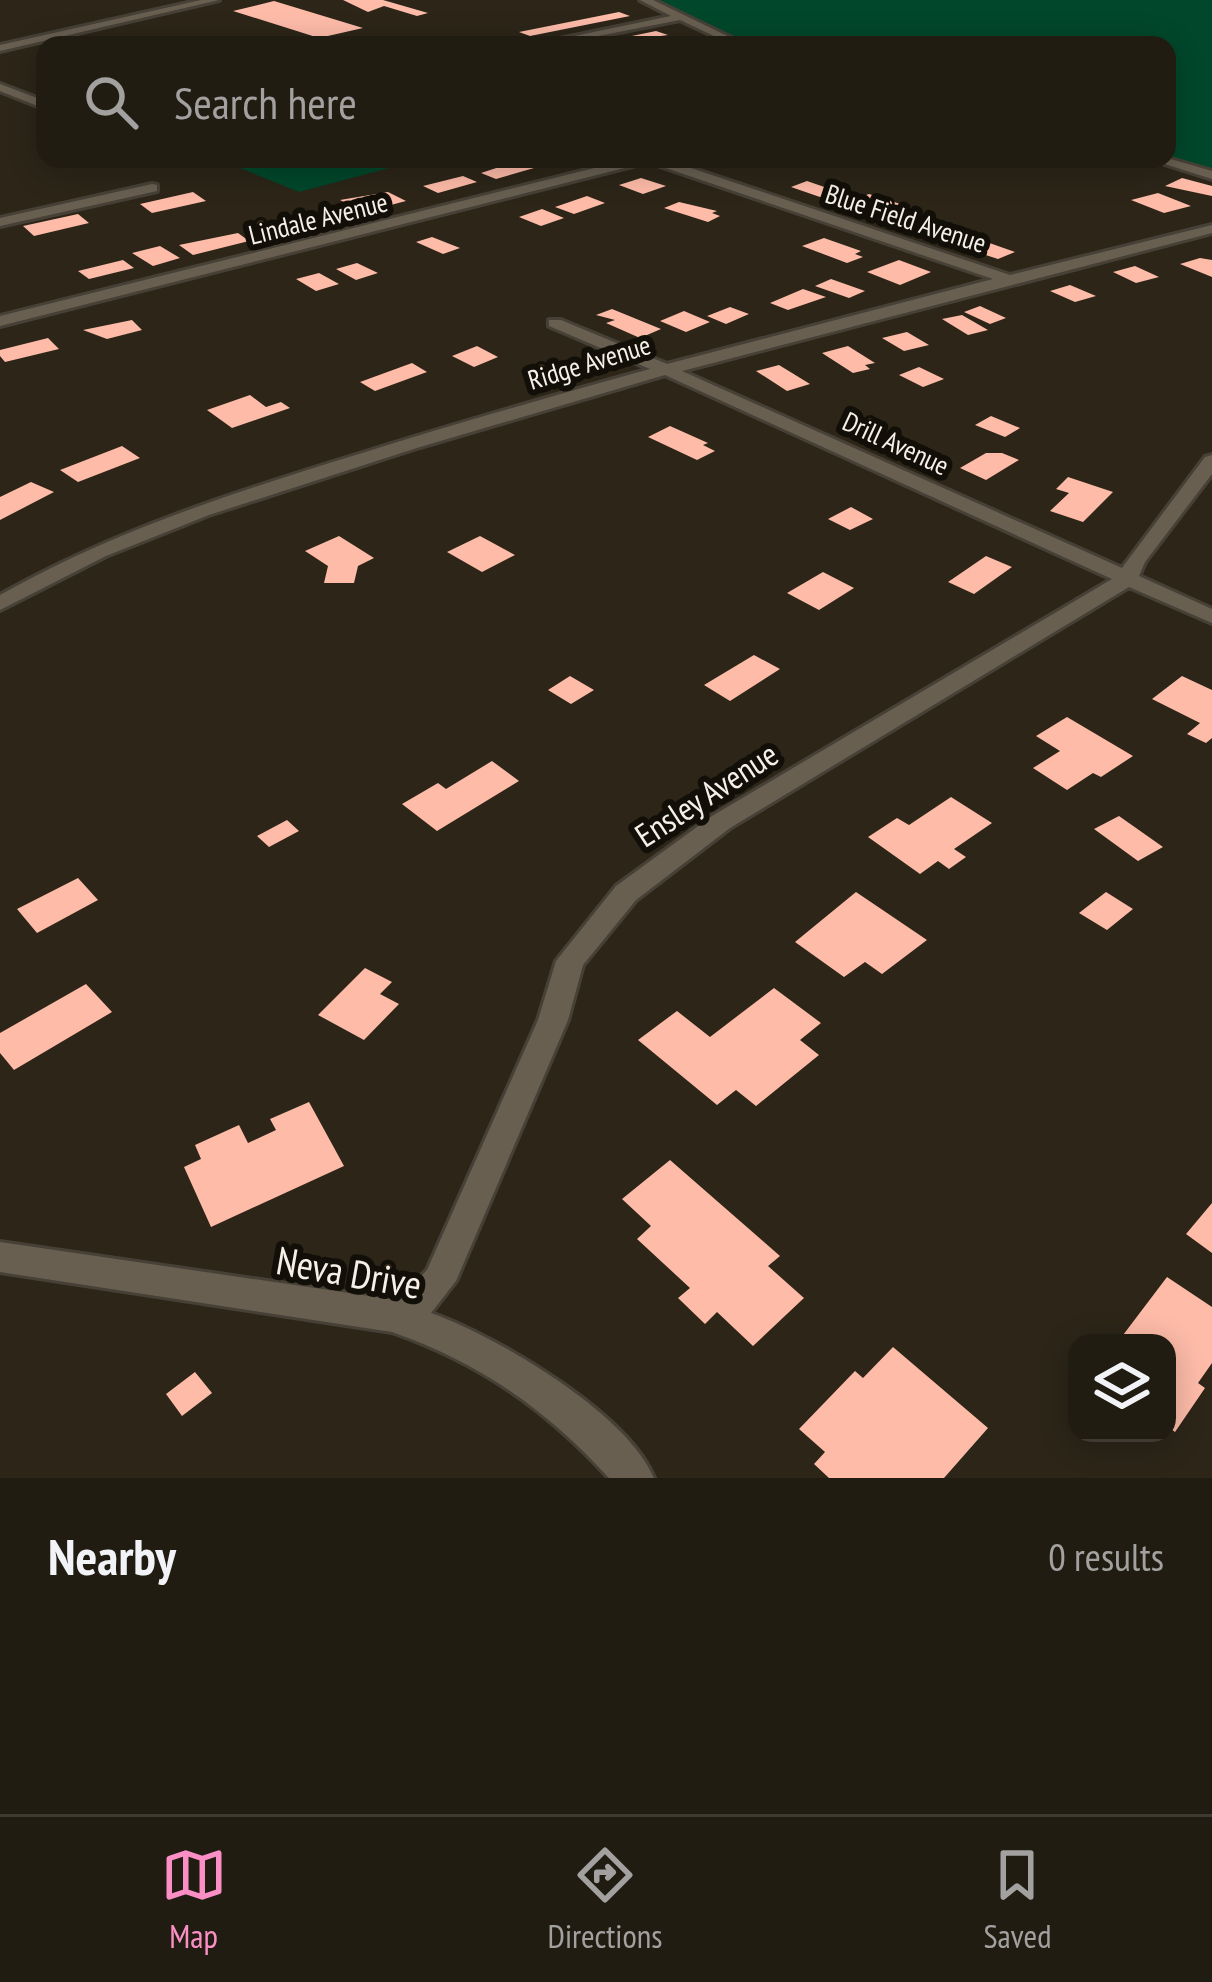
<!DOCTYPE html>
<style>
:root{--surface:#211c12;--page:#29251b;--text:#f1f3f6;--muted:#a2a19f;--line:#3e3a32;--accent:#fb8fc5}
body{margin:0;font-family:"PT Sans Narrow",sans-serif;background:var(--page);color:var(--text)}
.controls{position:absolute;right:36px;bottom:36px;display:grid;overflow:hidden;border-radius:24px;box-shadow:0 6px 30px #0003}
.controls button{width:108px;height:108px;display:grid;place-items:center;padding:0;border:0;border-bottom:3px solid var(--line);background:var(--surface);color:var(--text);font:60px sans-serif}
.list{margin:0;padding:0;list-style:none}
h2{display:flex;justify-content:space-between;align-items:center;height:156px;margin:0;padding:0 48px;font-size:51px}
h2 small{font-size:39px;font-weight:400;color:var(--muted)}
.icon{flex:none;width:66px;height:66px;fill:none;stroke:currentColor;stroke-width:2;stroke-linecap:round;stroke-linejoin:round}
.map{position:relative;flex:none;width:1212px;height:1478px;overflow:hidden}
.search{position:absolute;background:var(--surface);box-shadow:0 6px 30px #0003;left:36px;right:36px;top:36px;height:132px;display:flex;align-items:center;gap:30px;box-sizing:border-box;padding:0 42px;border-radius:24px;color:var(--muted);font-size:45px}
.sheet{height:336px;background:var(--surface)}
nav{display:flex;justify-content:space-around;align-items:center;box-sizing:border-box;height:168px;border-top:3px solid var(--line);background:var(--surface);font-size:33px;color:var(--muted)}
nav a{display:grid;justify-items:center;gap:6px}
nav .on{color:var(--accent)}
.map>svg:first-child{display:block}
.green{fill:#01472b}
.building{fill:#fdbba8}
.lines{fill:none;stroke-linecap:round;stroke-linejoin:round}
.minor-casing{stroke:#464036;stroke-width:6}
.minor{fill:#685f51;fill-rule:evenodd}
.labels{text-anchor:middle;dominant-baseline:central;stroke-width:12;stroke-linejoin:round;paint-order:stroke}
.far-street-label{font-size:27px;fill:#f6f0e8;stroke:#120f09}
.street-label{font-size:33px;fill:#f6f0e8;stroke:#120f09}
.near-street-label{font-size:39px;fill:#f6f0e8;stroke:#120f09}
</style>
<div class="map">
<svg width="1212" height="1478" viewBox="0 0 1212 1478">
<rect width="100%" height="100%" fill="#2c2518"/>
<!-- green -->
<path class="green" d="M645,0H1212V175L1167,159V45H741Z
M218,159H423L299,192Z"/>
<!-- building -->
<path class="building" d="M343,0H383L428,13L417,16L384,6L368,12Z
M274,1L363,28L319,38L233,11Z
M619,12L630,16L530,36L519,32Z
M656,31L668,35L599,45L598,43Z
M524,159L541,166L496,179L481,173Z
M463,176L477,182L438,193L423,186Z
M641,178L666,186L643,194L619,185Z
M1182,178L1212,186V196L1165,186Z
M807,181L836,191L820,197L791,187Z
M193,192L206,201L152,213L140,204Z
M388,192L406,201L364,212L340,200Z
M1158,193L1191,206L1164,213L1131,200Z
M869,194L916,209L892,219L845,203Z
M587,196L605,203L574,214L555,207Z
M679,202L717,211L712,213L720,216L708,222L664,208Z
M542,209L564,218L541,226L519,217Z
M78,214L89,223L34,236L23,226Z
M238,233L249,241L193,255L179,245Z
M432,237L460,248L443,254L416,242Z
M824,238L861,251L855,254L863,257L847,263L802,246Z
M981,240L1015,252L998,259L964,248Z
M160,246L180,258L153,266L132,253Z
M1200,258L1212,260V277L1180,264Z
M123,260L134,268L89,279L78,271Z
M899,260L931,272L900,285L867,272Z
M357,263L378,273L356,280L336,269Z
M1135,266L1159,277L1136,283L1113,272Z
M319,273L339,284L316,291L296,279Z
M831,279L865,291L849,298L815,286Z
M1070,285L1096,296L1075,302L1050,291Z
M803,289L826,297L788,310L770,303Z
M980,306L1006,318L990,324L964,312Z
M730,307L749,314L726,324L707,316Z
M612,309L661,329L640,338L606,323L615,320L596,315Z
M684,311L710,322L686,332L660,321Z
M962,315L988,330L968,335L942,319Z
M132,320L142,330L107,339L83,330Z
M907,332L929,345L904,351L882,338Z
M48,338L59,349L5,362L0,356V350Z
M477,346L498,357L474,367L452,356Z
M848,346L875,363L865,365L870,369L853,373L822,353Z
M412,363L427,372L375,391L360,382Z
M779,365L810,384L787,391L756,371Z
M919,367L944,379L923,387L899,375Z
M250,395L266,407L281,402L290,408L232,428L207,410Z
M991,416L1020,428L1005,437L975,425Z
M670,426L708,443L703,445L715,451L697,460L648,437Z
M122,446L140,458L78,482L60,470Z
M986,453H1002L1019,460L986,480L960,468Z
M1068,477L1113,492L1083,522L1050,511L1069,493L1056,489Z
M31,482L54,492L0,520V497Z
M851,507L873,519L850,530L828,519Z
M339,536L374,558L358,566L354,583H324L328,566L305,551Z
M480,536L515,555L482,572L447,552Z
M986,556L1012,567L974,594L948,582Z
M823,572L854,588L819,610L787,593Z
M754,655L780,669L730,701L704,685Z
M570,676L594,690L571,704L548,690Z
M1182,676L1212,690V738L1206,743L1187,734L1200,723L1152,699Z
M1067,717L1133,756L1101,777L1093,773L1067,790L1033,768L1060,751L1036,736Z
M492,761L519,781L437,831L402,804L438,783L446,789Z
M951,797L992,823L954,849L966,857L949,869L938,861L920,874L868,837L897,818L909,825Z
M1119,816L1163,847L1138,861L1094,829Z
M287,820L299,831L269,847L257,836Z
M78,878L98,900L37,933L17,909Z
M856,892L927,940L882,974L865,962L844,977L795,942Z
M1106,892L1133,909L1107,930L1079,913Z
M365,968L392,982L380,994L399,1004L364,1040L318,1015Z
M86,984L112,1012L14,1070L0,1053V1033Z
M774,988L821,1023L800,1040L819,1055L756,1106L736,1090L717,1105L638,1040L677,1011L710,1037Z
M309,1102L344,1166L211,1227L184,1167L201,1159L195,1145L239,1125L248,1143L276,1130L270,1119Z
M670,1160L780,1256L768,1266L804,1298L753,1346L717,1312L705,1324L678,1298L690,1288L637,1239L651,1226L622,1199Z
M1212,1203V1253L1186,1234Z
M1167,1277L1212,1307V1363L1198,1383L1205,1388L1175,1432L1167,1426V1343H1117Z
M893,1347L988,1428L944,1478H829L814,1464L825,1452L799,1429L855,1371L863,1378Z
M195,1372L212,1393L182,1416L166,1394Z"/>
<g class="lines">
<!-- minor casing -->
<g class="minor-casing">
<path id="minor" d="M201,0H219L0,51V45Z
M640,0H653L746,45H733L680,20L552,45H531L671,16Z
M0,84L45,101V109L0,91Z
M1167,158L1212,171V179L1149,159Z
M631,159H664L1010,275L1212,225V233L682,371L1122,568L1205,457L1212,455V474L1145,562L1139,576L1212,609V623L1129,587L730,828L636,900L583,965L568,1020L456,1281L431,1313C496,1336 627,1413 654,1478H609C546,1409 480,1363 392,1332L0,1272V1242L390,1299L406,1292L427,1270L538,1020L556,961L616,886L712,816L1112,579L665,375L420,447L209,515L106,556L0,610V595C113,531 235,492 359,454C455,424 552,396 650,369L549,326V320H561L667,364L993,279L648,162L0,326V316Z
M152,184L157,185V191L0,226V218Z"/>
</g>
<!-- minor -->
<use href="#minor" class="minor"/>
</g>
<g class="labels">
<!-- far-street labels -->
<g class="far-street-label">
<text transform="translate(318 218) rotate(-14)">Lindale Avenue</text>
<text transform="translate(906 218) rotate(18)">Blue Field Avenue</text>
<text transform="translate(589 362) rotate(-17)">Ridge Avenue</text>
<text transform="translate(896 443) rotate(25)">Drill Avenue</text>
</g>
<!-- street labels -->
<g class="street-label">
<text transform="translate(706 794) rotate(-33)">Ensley Avenue</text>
</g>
<!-- near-street labels -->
<g class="near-street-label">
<text transform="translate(349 1272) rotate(10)">Neva Drive</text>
</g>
</g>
</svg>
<div class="controls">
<button><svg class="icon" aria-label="layers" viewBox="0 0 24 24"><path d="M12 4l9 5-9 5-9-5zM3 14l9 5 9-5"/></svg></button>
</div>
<div class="search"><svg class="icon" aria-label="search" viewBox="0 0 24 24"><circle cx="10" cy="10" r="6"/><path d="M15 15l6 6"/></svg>Search here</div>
</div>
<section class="sheet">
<h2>Nearby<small>0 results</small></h2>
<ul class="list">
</ul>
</section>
<nav>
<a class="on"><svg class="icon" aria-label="map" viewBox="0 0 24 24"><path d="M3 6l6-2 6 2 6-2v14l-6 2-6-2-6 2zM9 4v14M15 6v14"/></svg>Map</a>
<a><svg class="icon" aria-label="directions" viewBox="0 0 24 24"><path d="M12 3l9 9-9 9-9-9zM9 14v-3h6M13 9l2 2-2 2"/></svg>Directions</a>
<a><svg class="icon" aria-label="saved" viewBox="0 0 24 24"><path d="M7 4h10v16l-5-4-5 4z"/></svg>Saved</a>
</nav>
